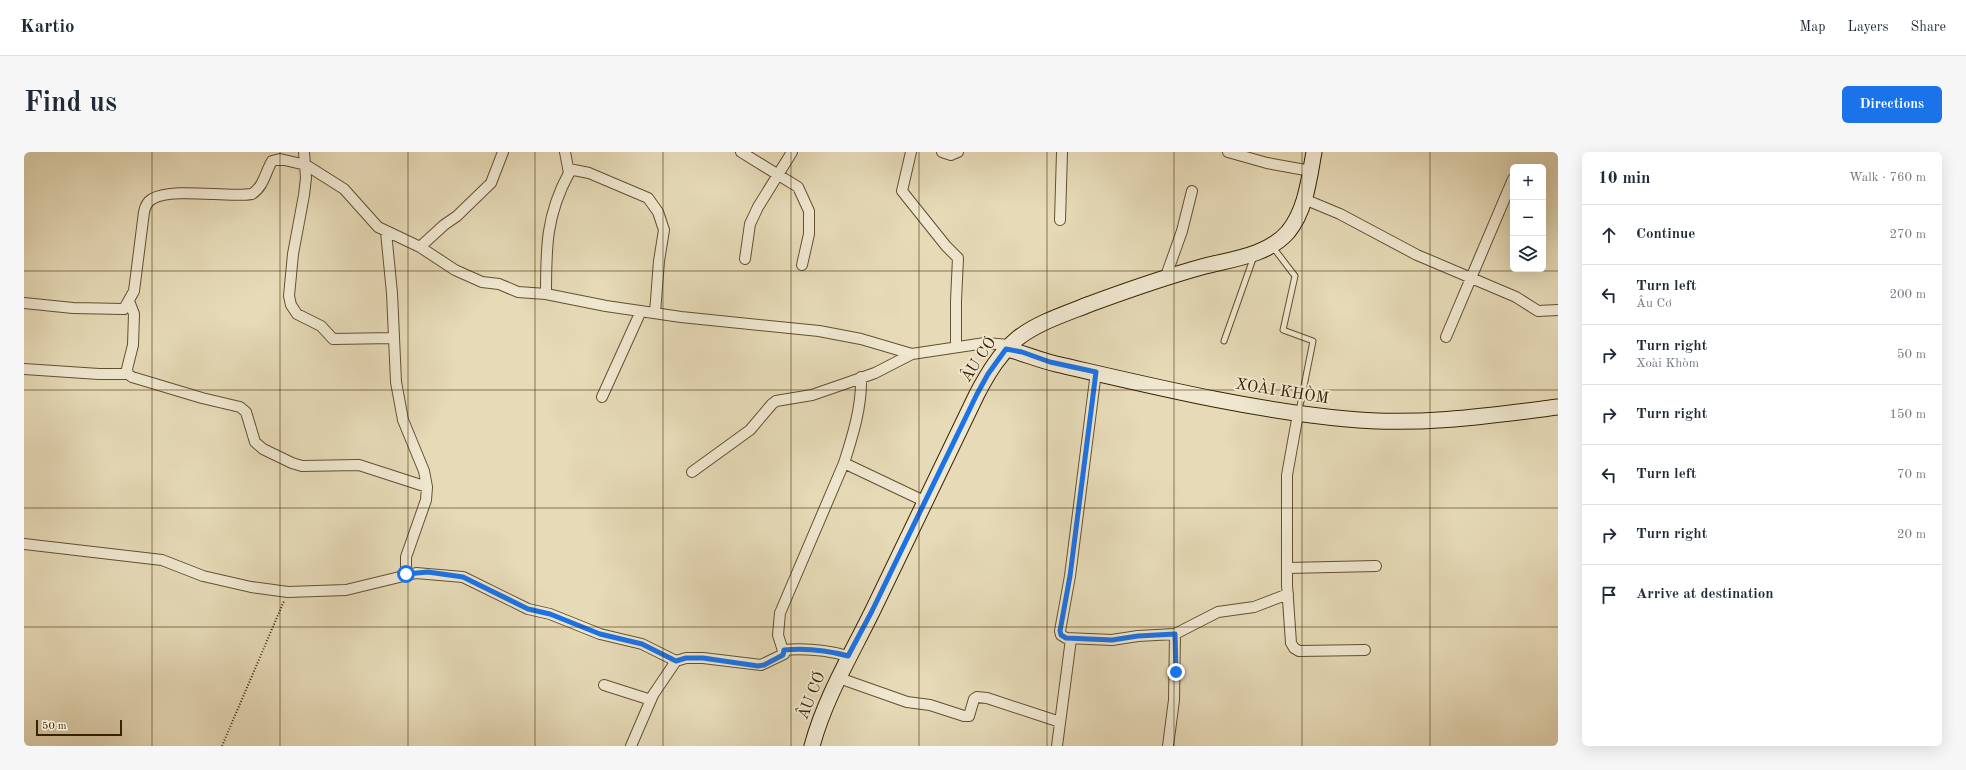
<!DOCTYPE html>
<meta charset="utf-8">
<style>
:root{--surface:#fff;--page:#f6f6f7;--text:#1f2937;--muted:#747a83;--line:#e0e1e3;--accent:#1a73e8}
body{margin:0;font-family:"Old Standard TT",serif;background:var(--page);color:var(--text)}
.controls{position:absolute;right:12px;top:12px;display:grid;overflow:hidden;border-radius:6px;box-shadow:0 4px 16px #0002}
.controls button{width:36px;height:36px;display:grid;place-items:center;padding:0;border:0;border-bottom:1px solid var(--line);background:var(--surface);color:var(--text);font:20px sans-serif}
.scale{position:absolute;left:12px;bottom:10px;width:86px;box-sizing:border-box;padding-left:4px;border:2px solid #382200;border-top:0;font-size:11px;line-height:14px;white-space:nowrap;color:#382200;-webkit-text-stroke:3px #efe7d0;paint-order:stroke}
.stop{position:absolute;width:12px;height:12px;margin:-9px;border:3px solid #1a73e8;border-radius:50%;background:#fff}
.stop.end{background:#1a73e8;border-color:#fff;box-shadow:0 1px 4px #0008}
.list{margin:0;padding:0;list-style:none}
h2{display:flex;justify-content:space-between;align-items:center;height:52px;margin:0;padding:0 16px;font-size:17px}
h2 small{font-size:13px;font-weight:400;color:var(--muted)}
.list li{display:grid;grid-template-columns:26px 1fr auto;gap:12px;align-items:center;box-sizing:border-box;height:60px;padding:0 16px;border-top:1px solid var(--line)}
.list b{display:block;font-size:15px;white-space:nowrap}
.list p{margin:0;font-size:13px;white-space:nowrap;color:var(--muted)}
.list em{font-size:13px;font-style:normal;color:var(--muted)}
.icon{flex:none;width:22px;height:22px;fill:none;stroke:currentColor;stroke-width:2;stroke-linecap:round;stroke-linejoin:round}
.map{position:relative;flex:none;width:1534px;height:594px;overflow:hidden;border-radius:6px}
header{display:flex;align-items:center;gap:24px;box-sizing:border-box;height:56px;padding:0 20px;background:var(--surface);border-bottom:1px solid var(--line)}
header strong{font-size:19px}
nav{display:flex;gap:22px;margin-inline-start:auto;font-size:14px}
.intro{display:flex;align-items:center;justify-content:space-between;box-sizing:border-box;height:96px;padding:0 24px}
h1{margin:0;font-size:28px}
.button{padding:10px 18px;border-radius:6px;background:var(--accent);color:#fff;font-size:14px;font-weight:700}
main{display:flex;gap:24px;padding:0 24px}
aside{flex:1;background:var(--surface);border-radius:6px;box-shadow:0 4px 16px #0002}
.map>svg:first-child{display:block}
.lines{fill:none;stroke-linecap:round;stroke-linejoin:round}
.lane-casing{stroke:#64502e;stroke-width:7}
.street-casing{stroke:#64502e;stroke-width:12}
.secondary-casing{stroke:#382200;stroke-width:17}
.path{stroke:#382200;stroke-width:2;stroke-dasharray:1 2;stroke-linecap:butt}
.lane{stroke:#efe7d0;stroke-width:5}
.street{stroke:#efe7d0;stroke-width:10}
.secondary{stroke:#efe7d0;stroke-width:15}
.route{stroke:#1a73e8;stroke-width:5}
.grid{fill:none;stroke:#382200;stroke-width:1;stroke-opacity:0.55}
.labels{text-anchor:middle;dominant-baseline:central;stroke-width:4;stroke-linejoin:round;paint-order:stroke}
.street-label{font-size:16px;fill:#382200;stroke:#efe7d0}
</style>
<header>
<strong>Kartio</strong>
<nav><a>Map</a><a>Layers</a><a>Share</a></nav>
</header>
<div class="intro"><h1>Find us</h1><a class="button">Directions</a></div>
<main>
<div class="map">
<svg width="1534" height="594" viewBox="0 0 1534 594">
<rect width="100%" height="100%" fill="#e6dab7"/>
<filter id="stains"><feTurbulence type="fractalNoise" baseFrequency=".005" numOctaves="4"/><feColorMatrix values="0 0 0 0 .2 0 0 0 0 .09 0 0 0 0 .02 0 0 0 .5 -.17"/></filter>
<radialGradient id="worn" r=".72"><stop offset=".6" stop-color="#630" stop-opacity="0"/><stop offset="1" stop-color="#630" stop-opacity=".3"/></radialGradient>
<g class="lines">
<!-- lane casing -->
<g class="lane-casing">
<path id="lane" d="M1248,94L1271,124L1259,178L1289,189L1275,259
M1200,189L1230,104"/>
</g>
<!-- street casing -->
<g class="street-casing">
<path id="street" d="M280,0L282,26L280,43L269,102L265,144L267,153L273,162L297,174L309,187L369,186
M717,0L774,35L785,59V82L778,113
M887,0L878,39L922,94L934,106L932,149V194
M918,0L927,3L934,0
M1204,0L1243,11L1287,19
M545,17L565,21L624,46L634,60L640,78L635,109L631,161
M1280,47L1316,62L1393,103L1492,145L1514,159L1534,158
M1036,68L1038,0
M362,80L368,141L372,230L379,268L400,319L403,335L402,348L382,405V422
M396,95L420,73L433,64L467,31L479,0
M721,107L726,72L734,55L768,0
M1142,124L1158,79L1168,39
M522,142C522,96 522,63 545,21L541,0
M105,149L110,162L109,193L103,217L104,222L108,225L178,246L216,255L222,260L231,290L239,297L268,311L278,314L335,313L403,335
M0,151L49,156L100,157L110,139L120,60C121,55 123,50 128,47C150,35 202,46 228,42C240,34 241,21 248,9L256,7L282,13L320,37L354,75L396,95L431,118L458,130L475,132L494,140L522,142L582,154L657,165L795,179L837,187L888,202
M1422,185L1489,27
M0,217L75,222H104
M1072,220L1046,424L1036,479L1037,483L1042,486L1088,488L1114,484L1151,482L1194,460L1230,455L1264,442
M578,245L617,159
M1274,262L1263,323V433L1267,491L1270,496L1275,499L1341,498
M820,311L900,349
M668,320L726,278L748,252L752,249L788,243L820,232L851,221L888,202L961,191L986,193
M0,392L138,408L179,424L227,435L264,440L322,438L392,421L439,425L504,457L526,462L576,482L618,492L652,509
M1263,416L1352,414
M760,498C783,496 802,498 824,504
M815,526L883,550L906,553L940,564H945L950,547L953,545L963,546L1036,570
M580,533L627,548
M607,594L629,543L652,509L662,506H679L737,513L760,502L754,483L756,461L820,311C829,283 838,254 837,225
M1033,594L1047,487
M1144,594L1150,548L1151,482"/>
</g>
<!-- secondary casing -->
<g class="secondary-casing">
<path id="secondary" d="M983,197C999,201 1015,208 1032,212C1128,234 1225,258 1323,267C1394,274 1464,264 1534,255
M788,594C801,546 827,503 849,458C884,386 919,314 953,242C964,221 976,201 994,186C1015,170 1041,162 1066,152C1104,138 1141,125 1181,114C1209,107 1244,103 1264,80C1282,58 1285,27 1290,0"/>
</g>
<!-- path -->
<path class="path" d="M198,594L260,449"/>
<!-- lane -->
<use href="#lane" class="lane"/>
<!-- street -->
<use href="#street" class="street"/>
<!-- secondary -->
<use href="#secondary" class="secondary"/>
</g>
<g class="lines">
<!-- route -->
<path class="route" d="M382,422L404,420L439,425L504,457L526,462L576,482L618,492L652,509L662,506H679L734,514L740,513L759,503L760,498C783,496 802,498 824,504L848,459L953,242L964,222L982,197L998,200L1026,210L1072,220L1046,424L1036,479L1037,483L1042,486L1088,488L1114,484L1151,482L1152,520"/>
</g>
<!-- grid -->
<path class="grid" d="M128,0V594M256,0V594M384,0V594M511,0V594M639,0V594M767,0V594M895,0V594M1023,0V594M1150,0V594M1278,0V594M1406,0V594M0,119H1534M0,238H1534M0,356H1534M0,475H1534"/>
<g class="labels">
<!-- street labels -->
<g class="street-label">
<text transform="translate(955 208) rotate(-56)">ÂU CƠ</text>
<text transform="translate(1258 240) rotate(9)">XOÀI KHÒM</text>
<text transform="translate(788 544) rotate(-68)">ÂU CƠ</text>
</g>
</g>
<rect width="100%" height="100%" filter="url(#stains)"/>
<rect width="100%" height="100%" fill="url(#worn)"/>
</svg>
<div class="controls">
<button>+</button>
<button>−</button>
<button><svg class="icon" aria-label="layers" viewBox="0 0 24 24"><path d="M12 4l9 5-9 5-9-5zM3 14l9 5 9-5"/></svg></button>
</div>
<div class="scale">50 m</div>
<div class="stop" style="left:382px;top:422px"></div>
<div class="stop end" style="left:1152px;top:520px"></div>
</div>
<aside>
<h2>10 min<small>Walk · 760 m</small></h2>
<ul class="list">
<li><svg class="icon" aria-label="ahead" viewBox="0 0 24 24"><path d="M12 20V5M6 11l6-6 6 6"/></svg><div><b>Continue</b></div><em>270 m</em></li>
<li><svg class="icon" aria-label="left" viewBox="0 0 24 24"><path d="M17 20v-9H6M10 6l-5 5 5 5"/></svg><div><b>Turn left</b><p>Âu Cơ</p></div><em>200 m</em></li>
<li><svg class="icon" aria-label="right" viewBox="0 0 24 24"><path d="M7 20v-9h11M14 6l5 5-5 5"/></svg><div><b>Turn right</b><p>Xoài Khòm</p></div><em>50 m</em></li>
<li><svg class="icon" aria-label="right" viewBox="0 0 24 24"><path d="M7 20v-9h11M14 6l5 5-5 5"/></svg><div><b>Turn right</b></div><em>150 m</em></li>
<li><svg class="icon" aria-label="left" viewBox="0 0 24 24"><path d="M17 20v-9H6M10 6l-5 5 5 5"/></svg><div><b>Turn left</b></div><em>70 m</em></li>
<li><svg class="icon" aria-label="right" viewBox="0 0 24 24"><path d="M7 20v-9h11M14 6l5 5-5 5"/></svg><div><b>Turn right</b></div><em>20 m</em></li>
<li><svg class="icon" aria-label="arrive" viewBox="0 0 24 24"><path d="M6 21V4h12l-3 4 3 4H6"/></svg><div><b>Arrive at destination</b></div></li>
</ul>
</aside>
</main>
